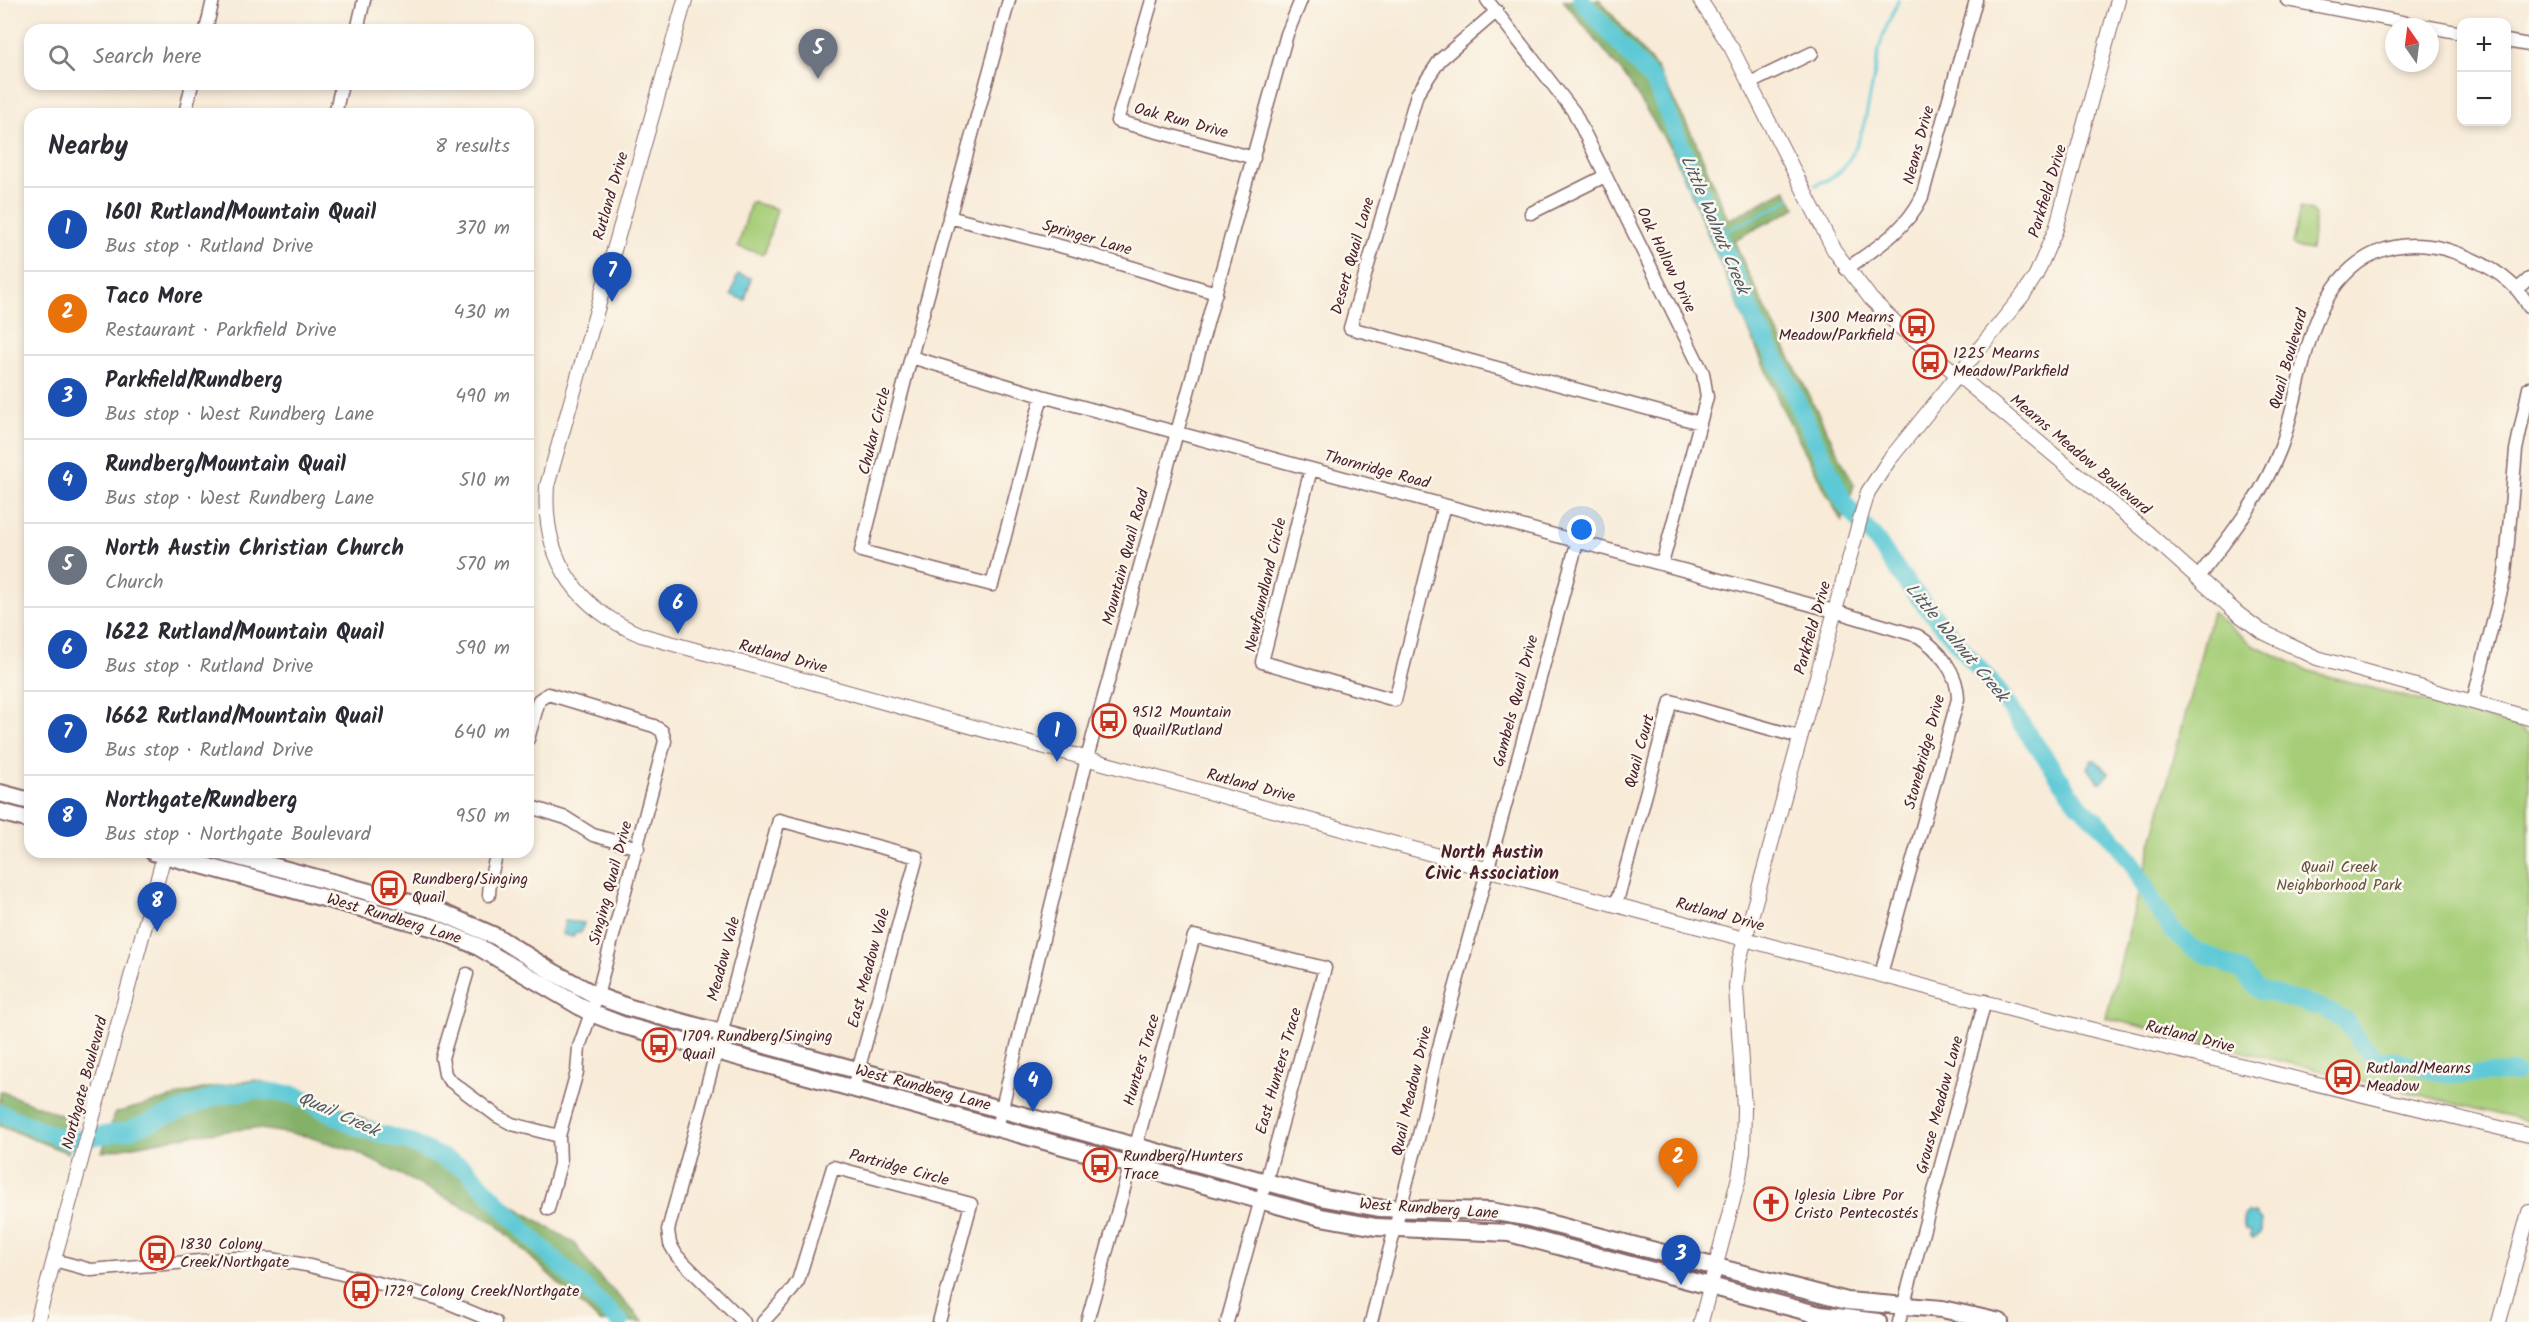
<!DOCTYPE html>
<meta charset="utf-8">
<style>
:root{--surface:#fff;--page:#f7f7f7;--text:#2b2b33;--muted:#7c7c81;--line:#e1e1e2;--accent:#c8321e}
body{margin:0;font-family:Kalam,sans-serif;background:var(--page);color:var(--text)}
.controls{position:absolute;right:18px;top:18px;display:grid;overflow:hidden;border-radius:12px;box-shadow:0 3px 9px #0003}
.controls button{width:54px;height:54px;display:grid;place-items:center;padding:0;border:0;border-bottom:2px solid var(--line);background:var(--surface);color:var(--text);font:30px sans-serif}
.compass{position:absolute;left:2385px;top:18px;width:54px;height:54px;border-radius:50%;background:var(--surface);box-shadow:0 3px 9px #0003;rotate:346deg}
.you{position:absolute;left:1582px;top:530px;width:21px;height:21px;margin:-15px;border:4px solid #fff;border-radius:50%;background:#1a73e8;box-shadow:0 0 0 9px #1a73e833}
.badge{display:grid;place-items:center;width:39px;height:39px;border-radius:50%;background:var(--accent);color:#fff;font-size:20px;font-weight:700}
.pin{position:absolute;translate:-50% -50px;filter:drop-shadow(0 2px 3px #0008)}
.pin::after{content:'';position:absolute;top:32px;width:21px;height:18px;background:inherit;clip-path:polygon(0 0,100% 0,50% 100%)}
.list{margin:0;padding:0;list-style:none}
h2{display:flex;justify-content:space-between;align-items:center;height:78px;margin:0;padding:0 24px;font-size:26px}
h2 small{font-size:20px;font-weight:400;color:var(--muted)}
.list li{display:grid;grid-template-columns:39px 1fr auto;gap:18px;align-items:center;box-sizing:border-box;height:84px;padding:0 24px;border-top:2px solid var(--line)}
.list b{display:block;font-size:22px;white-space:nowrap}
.list p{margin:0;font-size:20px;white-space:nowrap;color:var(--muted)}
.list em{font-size:20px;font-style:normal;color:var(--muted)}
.icon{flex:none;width:33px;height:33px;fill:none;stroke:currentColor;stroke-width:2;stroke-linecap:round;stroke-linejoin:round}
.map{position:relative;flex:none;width:2529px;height:1322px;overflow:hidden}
.search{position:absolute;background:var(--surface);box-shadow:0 3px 9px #0003;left:24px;top:24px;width:510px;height:66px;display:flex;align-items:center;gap:15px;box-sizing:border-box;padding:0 21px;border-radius:18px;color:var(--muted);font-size:22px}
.panel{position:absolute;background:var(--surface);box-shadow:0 3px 9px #0003;left:24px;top:108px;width:510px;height:750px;border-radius:18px}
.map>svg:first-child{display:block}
.green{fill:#a6ce78;stroke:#787652;stroke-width:1.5}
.forest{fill:#84b168;stroke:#67684a;stroke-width:1.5}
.water{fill:#5dc9d6;stroke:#547480;stroke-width:1.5}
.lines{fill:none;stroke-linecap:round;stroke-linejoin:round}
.stream{stroke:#5dc9d6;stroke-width:3}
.river{stroke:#5dc9d6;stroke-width:18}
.minor-casing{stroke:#876668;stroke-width:15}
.tertiary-casing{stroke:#876668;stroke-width:16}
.secondary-casing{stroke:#876668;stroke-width:20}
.minor{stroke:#fff;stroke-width:12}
.tertiary{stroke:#fff;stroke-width:14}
.secondary{stroke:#fff;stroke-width:16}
.labels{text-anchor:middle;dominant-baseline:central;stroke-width:5;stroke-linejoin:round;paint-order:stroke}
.street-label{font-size:16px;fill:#4a1f2b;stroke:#fbf7ec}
.poi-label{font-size:16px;fill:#4a1f2b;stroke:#fbf7ec;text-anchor:start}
.park-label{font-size:16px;fill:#665442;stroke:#fbf7ec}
.water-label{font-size:18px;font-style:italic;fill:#515a67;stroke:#fbf7ec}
.neighbourhood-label{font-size:18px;font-weight:bold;fill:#4a1f2b;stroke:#fbf7ec}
</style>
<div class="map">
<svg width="2529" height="1322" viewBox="0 0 2529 1322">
<rect width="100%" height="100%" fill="#fbf7ec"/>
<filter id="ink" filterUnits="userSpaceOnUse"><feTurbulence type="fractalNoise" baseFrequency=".0167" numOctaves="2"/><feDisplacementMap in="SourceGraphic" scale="12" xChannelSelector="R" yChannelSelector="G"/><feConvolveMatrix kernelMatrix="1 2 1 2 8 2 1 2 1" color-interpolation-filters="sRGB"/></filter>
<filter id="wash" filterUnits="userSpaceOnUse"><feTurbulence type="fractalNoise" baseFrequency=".008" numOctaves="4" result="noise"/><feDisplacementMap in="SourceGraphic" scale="24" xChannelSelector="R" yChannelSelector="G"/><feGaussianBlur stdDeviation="1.35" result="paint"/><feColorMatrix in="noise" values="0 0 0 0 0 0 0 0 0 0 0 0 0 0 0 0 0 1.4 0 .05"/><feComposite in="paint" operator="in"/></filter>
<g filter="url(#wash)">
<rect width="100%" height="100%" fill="#f8ebd8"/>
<!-- green -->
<path class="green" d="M751,202L777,209L764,254L738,247Z
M2300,208L2312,211L2315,215L2311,250L2295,247L2292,244Z
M2212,612L2250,643L2309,671L2518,727L2529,735V1119L2525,1121L2106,1018Z"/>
<!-- forest -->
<path class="forest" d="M1563,0H1600L1657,69L1695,140L1728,220L1786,190L1796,208L1734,240L1747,271L1854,485L1842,522L1781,406L1674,154L1625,76Z
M254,1080L310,1092L363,1119L459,1157L512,1205L574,1243L594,1271L644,1322H600L492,1221L354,1151L306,1136L253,1128L192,1135L102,1152L115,1113L202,1089Z
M0,1091L76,1121L68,1153L0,1126Z"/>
<!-- water -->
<path class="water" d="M738,274L751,278L745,300L731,295Z
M2092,760H2095L2109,773L2101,782H2098L2088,768Z
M565,921L584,923L581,933L575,932L573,937L562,934Z
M2247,1213L2255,1214L2261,1221V1232L2253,1239L2250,1236L2251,1230L2246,1229L2243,1224V1217Z"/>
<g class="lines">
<!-- stream -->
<path class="stream" d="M1815,185C1825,181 1836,177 1843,168C1869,138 1871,76 1882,39C1886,25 1894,14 1898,0
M1718,235L1779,206L1790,198"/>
<!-- river -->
<path class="river" d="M1581,0L1655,83L1755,322L1782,370L1845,504L1876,540L1908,585L1998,691L2078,804L2105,829L2120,847L2132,863L2154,904L2173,931L2192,948L2241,971L2259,990L2322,1008L2345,1020L2357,1039L2376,1060L2398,1061L2453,1075L2515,1073
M0,1113L68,1141L127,1131L220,1095L256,1090L296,1095L357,1127L409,1142L466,1169L535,1241L620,1322"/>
</g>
</g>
<g filter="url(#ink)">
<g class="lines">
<!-- minor casing -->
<g class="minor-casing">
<path id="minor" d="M1009,0L911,357L861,551L992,585L1042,396
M1152,0L1117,121L1254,158
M1487,0L1574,112L1703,373L1707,397L1662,564
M2287,0L2428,27
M1497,11L1440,60L1417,94L1350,328L1700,423
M2430,27L2462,33
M206,30L213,0
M357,30L364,0
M2506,41L2529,45
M1750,83L1812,53
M185,114L192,84
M335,114L342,84
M1531,213L1605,176
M949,217L1075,250L1216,293
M1846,269C1876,248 1905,231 1922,197L1976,0
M2518,289L2529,279
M911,357L1042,396L1834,611L1918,636C1939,649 1958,673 1958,699L1881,974
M1311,469L1262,662L1395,700L1444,505
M2198,577C2230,536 2263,495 2281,447C2305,382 2304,286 2375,253C2400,242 2429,243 2454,252C2483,262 2515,279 2529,307
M2473,701L2505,575L2516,450L2529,388
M528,739L539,700L548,694L654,726L662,731L665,741L597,996L579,1047L577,1072L559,1136L560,1164L548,1209
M528,806L566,818L593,835L638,848
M489,895L490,880L497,852
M1616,905L1671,701L1799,737
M467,974L442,1058L445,1074L449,1080L497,1116L512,1124L559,1136
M997,1128L1087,758L1287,34L1301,0
M54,1260L91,1270L237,1258L271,1259L306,1265L437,1298L495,1322
M744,1322L677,1256L670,1244L668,1230L779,820L917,857L853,1089
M763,1322L792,1290L798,1281L833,1167L971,1204L939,1322
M1087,1322L1194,936L1325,968L1227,1322
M1371,1322L1422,1123L1436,1058L1577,543
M1899,1322L1985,1001"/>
</g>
<!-- tertiary casing -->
<g class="tertiary-casing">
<path id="tertiary" d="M685,0L547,486C542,558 575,607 641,635L1616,905L2040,1017L2529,1135
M1700,0L1732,49L1834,250L1871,299L1900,327L2149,534L2237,613L2261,631L2317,658L2529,718
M37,1322L165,852
M1701,1322L1739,1177L1743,1152L1744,1108L1736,987L1739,961L1861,516L1868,492L1889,460L2023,295L2036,275L2056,229L2118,0
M2499,1322L2529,1212"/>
</g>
<!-- secondary casing -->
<g class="secondary-casing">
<path id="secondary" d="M0,793L30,801
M0,812L30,820
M153,852L435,928L477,946L591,1013L622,1025L1321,1217L1376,1227L1509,1233L1820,1315L1878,1322
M220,852L436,910L497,937L553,972L597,996L630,1008L1325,1198L1379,1208L1490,1211L1525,1217L1847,1301L1942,1309L2000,1322"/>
</g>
<!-- minor -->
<use href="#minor" class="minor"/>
<!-- tertiary -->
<use href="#tertiary" class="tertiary"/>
<!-- secondary -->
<use href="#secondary" class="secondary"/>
</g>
</g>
<!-- icons -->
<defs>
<g id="bus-ring" transform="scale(1.725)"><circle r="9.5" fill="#fbf7ec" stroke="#c8321e" stroke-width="1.5"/><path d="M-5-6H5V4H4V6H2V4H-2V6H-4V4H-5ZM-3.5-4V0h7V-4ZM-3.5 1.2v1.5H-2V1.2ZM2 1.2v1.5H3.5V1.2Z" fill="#c8321e"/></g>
<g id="church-ring" transform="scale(1.725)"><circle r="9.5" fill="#fbf7ec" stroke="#c8321e" stroke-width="1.5"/><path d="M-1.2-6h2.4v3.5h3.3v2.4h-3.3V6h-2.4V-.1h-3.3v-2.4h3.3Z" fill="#c8321e"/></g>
</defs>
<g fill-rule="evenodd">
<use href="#bus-ring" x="1917" y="326"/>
<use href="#bus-ring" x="1930" y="362"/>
<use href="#bus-ring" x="1109" y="721"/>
<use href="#bus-ring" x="389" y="888"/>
<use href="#bus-ring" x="659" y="1045"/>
<use href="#bus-ring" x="2343" y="1077"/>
<use href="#bus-ring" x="1100" y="1165"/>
<use href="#church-ring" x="1771" y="1204"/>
<use href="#bus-ring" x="157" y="1253"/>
<use href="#bus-ring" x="361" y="1291"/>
</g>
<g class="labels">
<!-- street labels -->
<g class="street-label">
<text transform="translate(1181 121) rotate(15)">Oak Run Drive</text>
<text transform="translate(1919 145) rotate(-75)">Neans Drive</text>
<text transform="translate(2048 191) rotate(-73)">Parkfield Drive</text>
<text transform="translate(611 196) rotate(-74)">Rutland Drive</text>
<text transform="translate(1087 238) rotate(16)">Springer Lane</text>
<text transform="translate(1353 256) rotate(-74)">Desert Quail Lane</text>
<text transform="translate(1666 260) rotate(64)">Oak Hollow Drive</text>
<text transform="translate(2289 359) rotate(-74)">Quail Boulevard</text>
<text transform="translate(875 431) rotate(-76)">Chukar Circle</text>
<text transform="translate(2080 455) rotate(40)">Mearns Meadow Boulevard</text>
<text transform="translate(1377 470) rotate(15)">Thornridge Road</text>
<text transform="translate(1126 557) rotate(-75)">Mountain Quail Road</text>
<text transform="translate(1266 585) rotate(-77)">Newfoundland Circle</text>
<text transform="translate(1813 628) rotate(-74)">Parkfield Drive</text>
<text transform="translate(783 657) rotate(15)">Rutland Drive</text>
<text transform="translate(1516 701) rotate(-75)">Gambels Quail Drive</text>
<text transform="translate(1640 751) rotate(-75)">Quail Court</text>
<text transform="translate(1925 752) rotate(-75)">Stonebridge Drive</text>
<text transform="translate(1251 786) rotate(15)">Rutland Drive</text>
<text transform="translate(611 883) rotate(-75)">Singing Quail Drive</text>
<text transform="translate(1720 915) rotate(15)">Rutland Drive</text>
<text transform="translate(394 919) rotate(17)">West Rundberg Lane</text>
<text transform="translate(724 959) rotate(-75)">Meadow Vale</text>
<text transform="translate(869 968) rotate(-75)">East Meadow Vale</text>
<text transform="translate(2190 1037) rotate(14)">Rutland Drive</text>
<text transform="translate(1142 1060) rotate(-74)">Hunters Trace</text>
<text transform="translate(1279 1071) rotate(-74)">East Hunters Trace</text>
<text transform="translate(85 1083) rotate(-75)">Northgate Boulevard</text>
<text transform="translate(923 1088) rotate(15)">West Rundberg Lane</text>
<text transform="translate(1412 1091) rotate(-77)">Quail Meadow Drive</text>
<text transform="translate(1940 1105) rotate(-75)">Grouse Meadow Lane</text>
<text transform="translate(899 1168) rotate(15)">Partridge Circle</text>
<text transform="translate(1429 1209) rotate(4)">West Rundberg Lane</text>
</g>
<!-- poi labels -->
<g class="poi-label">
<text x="1894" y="317" text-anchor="end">1300 Mearns<tspan x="1894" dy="18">Meadow/Parkfield</tspan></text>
<text x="1953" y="353">1225 Mearns<tspan x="1953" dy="18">Meadow/Parkfield</tspan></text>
<text x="1132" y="712">9512 Mountain<tspan x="1132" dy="18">Quail/Rutland</tspan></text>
<text x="412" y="879">Rundberg/Singing<tspan x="412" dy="18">Quail</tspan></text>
<text x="682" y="1036">1709 Rundberg/Singing<tspan x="682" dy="18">Quail</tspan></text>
<text x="2366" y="1068">Rutland/Mearns<tspan x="2366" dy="18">Meadow</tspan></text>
<text x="1123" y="1156">Rundberg/Hunters<tspan x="1123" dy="18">Trace</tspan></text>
<text x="1794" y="1195">Iglesia Libre Por<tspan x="1794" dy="18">Cristo Pentecostés</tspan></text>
<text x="180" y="1244">1830 Colony<tspan x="180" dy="18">Creek/Northgate</tspan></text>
<text x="384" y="1291">1729 Colony Creek/Northgate</text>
</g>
<!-- park labels -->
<g class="park-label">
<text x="2339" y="867">Quail Creek<tspan x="2339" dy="18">Neighborhood Park</tspan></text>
</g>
<!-- water labels -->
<g class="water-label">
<text transform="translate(1714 225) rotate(67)">Little Walnut Creek</text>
<text transform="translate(1956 643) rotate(50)">Little Walnut Creek</text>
<text transform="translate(338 1115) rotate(24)">Quail Creek</text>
</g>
<!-- neighbourhood labels -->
<g class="neighbourhood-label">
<text x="1492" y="853">North Austin<tspan x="1492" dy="21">Civic Association</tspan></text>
</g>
</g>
</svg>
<div class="controls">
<button>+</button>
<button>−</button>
</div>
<svg class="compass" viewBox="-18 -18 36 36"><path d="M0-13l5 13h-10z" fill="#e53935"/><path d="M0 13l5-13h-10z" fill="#7c7c81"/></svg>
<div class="you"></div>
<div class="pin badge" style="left:1057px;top:762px;background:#1a4fb4">1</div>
<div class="pin badge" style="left:1678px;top:1188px;background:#e8710a">2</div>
<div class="pin badge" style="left:1681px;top:1285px;background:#1a4fb4">3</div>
<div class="pin badge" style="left:1033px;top:1112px;background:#1a4fb4">4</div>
<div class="pin badge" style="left:818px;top:79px;background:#6b7280">5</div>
<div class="pin badge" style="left:678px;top:634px;background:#1a4fb4">6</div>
<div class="pin badge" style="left:612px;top:302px;background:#1a4fb4">7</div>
<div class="pin badge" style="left:157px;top:932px;background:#1a4fb4">8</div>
<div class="search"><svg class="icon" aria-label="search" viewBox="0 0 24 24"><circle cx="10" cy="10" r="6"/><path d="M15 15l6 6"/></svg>Search here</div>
<section class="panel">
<h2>Nearby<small>8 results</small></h2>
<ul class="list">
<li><span class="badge" style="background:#1a4fb4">1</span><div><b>1601 Rutland/Mountain Quail</b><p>Bus stop · Rutland Drive</p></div><em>370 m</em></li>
<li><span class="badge" style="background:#e8710a">2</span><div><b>Taco More</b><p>Restaurant · Parkfield Drive</p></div><em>430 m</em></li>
<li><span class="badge" style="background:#1a4fb4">3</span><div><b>Parkfield/Rundberg</b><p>Bus stop · West Rundberg Lane</p></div><em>490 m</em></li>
<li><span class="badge" style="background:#1a4fb4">4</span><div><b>Rundberg/Mountain Quail</b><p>Bus stop · West Rundberg Lane</p></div><em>510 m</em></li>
<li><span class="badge" style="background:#6b7280">5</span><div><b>North Austin Christian Church</b><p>Church</p></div><em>570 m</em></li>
<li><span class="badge" style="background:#1a4fb4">6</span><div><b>1622 Rutland/Mountain Quail</b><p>Bus stop · Rutland Drive</p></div><em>590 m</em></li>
<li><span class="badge" style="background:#1a4fb4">7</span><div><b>1662 Rutland/Mountain Quail</b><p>Bus stop · Rutland Drive</p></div><em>640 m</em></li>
<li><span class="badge" style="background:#1a4fb4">8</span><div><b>Northgate/Rundberg</b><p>Bus stop · Northgate Boulevard</p></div><em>950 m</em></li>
</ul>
</section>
</div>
